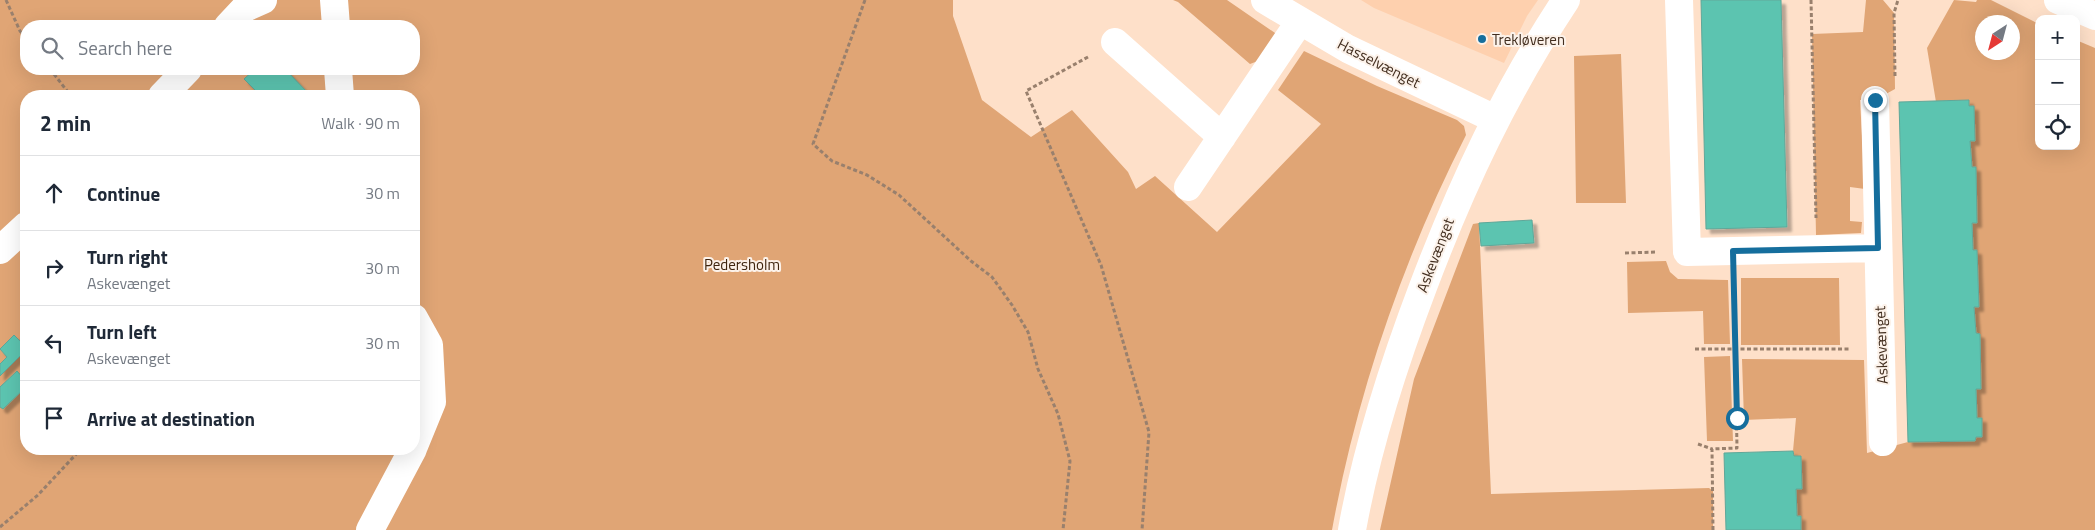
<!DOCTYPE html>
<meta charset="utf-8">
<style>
:root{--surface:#fff;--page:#f6f6f7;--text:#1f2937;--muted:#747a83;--line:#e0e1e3}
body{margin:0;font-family:"Titillium Web",sans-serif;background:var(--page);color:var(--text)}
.controls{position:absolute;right:15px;top:15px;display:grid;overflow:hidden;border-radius:10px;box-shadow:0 5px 20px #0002}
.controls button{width:45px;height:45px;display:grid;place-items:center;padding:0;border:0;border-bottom:1px solid var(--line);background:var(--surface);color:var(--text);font:25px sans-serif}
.compass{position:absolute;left:1975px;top:15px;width:45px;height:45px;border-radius:50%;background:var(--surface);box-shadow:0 5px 20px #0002;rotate:216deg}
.stop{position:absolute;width:15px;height:15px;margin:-11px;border:4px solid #156e9d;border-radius:50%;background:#fff}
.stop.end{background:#156e9d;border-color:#fff;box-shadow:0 1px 5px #0008}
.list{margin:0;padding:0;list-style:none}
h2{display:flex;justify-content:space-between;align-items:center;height:65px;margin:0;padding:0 20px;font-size:21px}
h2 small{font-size:16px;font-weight:400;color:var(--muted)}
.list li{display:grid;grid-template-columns:32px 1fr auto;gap:15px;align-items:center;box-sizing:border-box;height:75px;padding:0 20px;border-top:1px solid var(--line)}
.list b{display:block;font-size:19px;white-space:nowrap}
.list p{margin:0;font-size:16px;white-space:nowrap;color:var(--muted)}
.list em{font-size:16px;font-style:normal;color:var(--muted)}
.icon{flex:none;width:28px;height:28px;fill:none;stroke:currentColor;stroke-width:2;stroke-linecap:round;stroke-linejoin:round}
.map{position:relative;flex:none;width:2095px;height:530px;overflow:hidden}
.search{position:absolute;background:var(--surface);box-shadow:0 5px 20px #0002;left:20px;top:20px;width:400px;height:55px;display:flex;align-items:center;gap:12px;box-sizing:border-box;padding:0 18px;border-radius:20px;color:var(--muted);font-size:19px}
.panel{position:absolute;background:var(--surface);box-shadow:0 5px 20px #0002;left:20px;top:90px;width:400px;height:365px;border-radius:20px}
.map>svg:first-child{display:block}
.built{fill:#fed0ae}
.green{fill:#e0a575;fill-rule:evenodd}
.building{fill:#5cc4b0;stroke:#60a799;filter:url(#shadow)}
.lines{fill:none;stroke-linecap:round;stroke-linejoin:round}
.path{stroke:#99806d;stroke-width:3;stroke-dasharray:4 2.5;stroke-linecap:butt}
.minor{stroke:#fff;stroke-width:28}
.route{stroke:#156e9d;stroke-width:6}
.poi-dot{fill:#156e9d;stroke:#fcf2ea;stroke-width:2}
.labels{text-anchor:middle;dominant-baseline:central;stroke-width:4;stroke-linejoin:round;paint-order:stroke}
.poi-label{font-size:15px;fill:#422e1f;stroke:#fcf2ea;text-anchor:start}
.street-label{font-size:15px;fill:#422e1f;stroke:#fcf2ea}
.park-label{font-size:15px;fill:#3f250f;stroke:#fcf2ea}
</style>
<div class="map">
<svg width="2095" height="530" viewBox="0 0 2095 530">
<defs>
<filter id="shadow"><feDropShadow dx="4.5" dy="4.5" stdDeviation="1" flood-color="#0004"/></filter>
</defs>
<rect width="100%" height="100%" fill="#fee0c9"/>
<!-- built -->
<path class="built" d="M1361,0H1538L1527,16L1504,63L1374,8Z"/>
<!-- green -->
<path class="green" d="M0,0H953V16L982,100L1031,137L1072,110L1128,172L1136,189L1155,176L1217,232L1321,124L1278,90L1304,51L1377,86L1457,120L1464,126L1466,135C1403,259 1357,393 1332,530H0ZM26,26H414V69H26ZM26,96H414V449H26Z
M1173,0H1227L1278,35L1263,59L1250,64L1178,2Z
M1866,0H1883L1894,13L1895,89L1875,100H1860L1865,189L1850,187V221L1862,222L1861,233L1816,235L1812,34L1863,32Z
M1954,0L1976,2L1977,0H1991L2039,24V146H2076V40L2095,48V530H1801V516H1797L1796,489H1802L1801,456H1794L1793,451L1796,418L1744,420L1742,359L1864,360L1867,453L1908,442L1975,441L1976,437H1982V418H1977L1976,389H1981L1980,334L1976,333L1974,307L1979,306L1977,251L1973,250L1972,223L1976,167H1972L1970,141H1975L1973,106H1969V100L1936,102L1927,48ZM1982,22H2012V52H1982Z
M1621,54L1626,203H1576L1574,56Z
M1479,223L1491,494L1709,488L1713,491V530H1380L1414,379L1473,224Z
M1666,261L1670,272L1678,279L1728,280L1730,344H1704L1703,311L1628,313L1627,262Z
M1741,278H1839L1840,345H1741Z
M1730,356L1733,441H1707L1704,357Z"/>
<!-- building -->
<path class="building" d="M1701,0H1781L1787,227L1706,229Z
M255,69H285L311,96H261L244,79Z
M1969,100V106H1974L1975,141H1970L1972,167H1976L1977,223H1972L1973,250H1977L1979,307H1974L1976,333L1980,334L1981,389H1976L1977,418H1982V437H1976L1975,441L1908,442L1899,102Z
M1532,220L1534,243L1481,246L1479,223Z
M14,335L26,347V350L0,376V364L7,357L0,349Z
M17,371L26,381V387L3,409L0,407V387Z
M1793,451L1794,456H1801L1802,489H1796L1797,516H1801V530H1726L1724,453Z"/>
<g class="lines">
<!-- path -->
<path class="path" d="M6,0L20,31L26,38
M865,0L813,144L832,161L867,175L899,195L971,261L992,277L1012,305L1028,332L1038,369L1058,414L1070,461L1063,530
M1811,0L1816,218
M1088,57L1026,91L1101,265L1149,432L1142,530
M50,69L71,96
M1895,76L1894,13L1898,0
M1625,253L1657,252
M1695,349H1849
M1698,444L1712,449
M0,527L38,495L81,449
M1713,530L1712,449L1737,448L1734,282"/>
<!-- minor -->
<path class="minor" d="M334,0L336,26
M1265,0L1348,49L1495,119
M1679,0L1687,252L1878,248
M2058,0L2095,16
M228,26L245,8L263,0
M1115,42L1222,137
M338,69L340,96
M162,96L188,69
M1875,100L1883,442
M1188,187L1300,21
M0,250L26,226
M414,318L429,345L432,402L414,446
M370,530L413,449
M1352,530C1367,446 1393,366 1423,287C1462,184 1505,92 1566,0"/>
</g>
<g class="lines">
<!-- route -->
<path class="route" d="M1737,418L1733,251L1878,248L1875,100"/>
</g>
<!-- markers -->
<circle class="poi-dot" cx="1482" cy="39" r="5"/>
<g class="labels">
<!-- poi labels -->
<g class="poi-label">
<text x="1492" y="39">Trekløveren</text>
</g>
<!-- street labels -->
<g class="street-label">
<text transform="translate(1379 63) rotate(27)">Hasselvænget</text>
<text transform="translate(1435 255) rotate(-69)">Askevænget</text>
<text transform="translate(1881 345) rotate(-92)">Askevænget</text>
</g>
<!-- park labels -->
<g class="park-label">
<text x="742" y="264">Pedersholm</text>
</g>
</g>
</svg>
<div class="controls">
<button>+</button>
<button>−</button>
<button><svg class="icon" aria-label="locate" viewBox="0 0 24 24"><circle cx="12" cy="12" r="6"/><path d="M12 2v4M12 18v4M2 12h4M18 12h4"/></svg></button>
</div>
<svg class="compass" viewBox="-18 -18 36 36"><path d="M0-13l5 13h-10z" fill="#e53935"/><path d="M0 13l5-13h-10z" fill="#747a83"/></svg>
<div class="stop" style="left:1737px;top:418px"></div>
<div class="stop end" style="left:1875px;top:100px"></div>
<div class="search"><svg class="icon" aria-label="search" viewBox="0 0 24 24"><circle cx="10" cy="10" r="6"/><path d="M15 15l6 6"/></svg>Search here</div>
<section class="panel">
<h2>2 min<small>Walk · 90 m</small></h2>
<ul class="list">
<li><svg class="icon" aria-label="ahead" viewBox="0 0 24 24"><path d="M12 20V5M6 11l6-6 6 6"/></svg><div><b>Continue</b></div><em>30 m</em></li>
<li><svg class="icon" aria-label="right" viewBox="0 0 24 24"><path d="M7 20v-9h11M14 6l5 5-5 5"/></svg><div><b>Turn right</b><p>Askevænget</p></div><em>30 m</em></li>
<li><svg class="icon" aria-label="left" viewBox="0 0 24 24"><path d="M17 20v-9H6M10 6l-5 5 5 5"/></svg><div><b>Turn left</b><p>Askevænget</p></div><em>30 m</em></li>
<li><svg class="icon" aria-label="arrive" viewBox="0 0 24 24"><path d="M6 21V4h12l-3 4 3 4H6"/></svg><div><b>Arrive at destination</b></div></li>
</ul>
</section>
</div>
